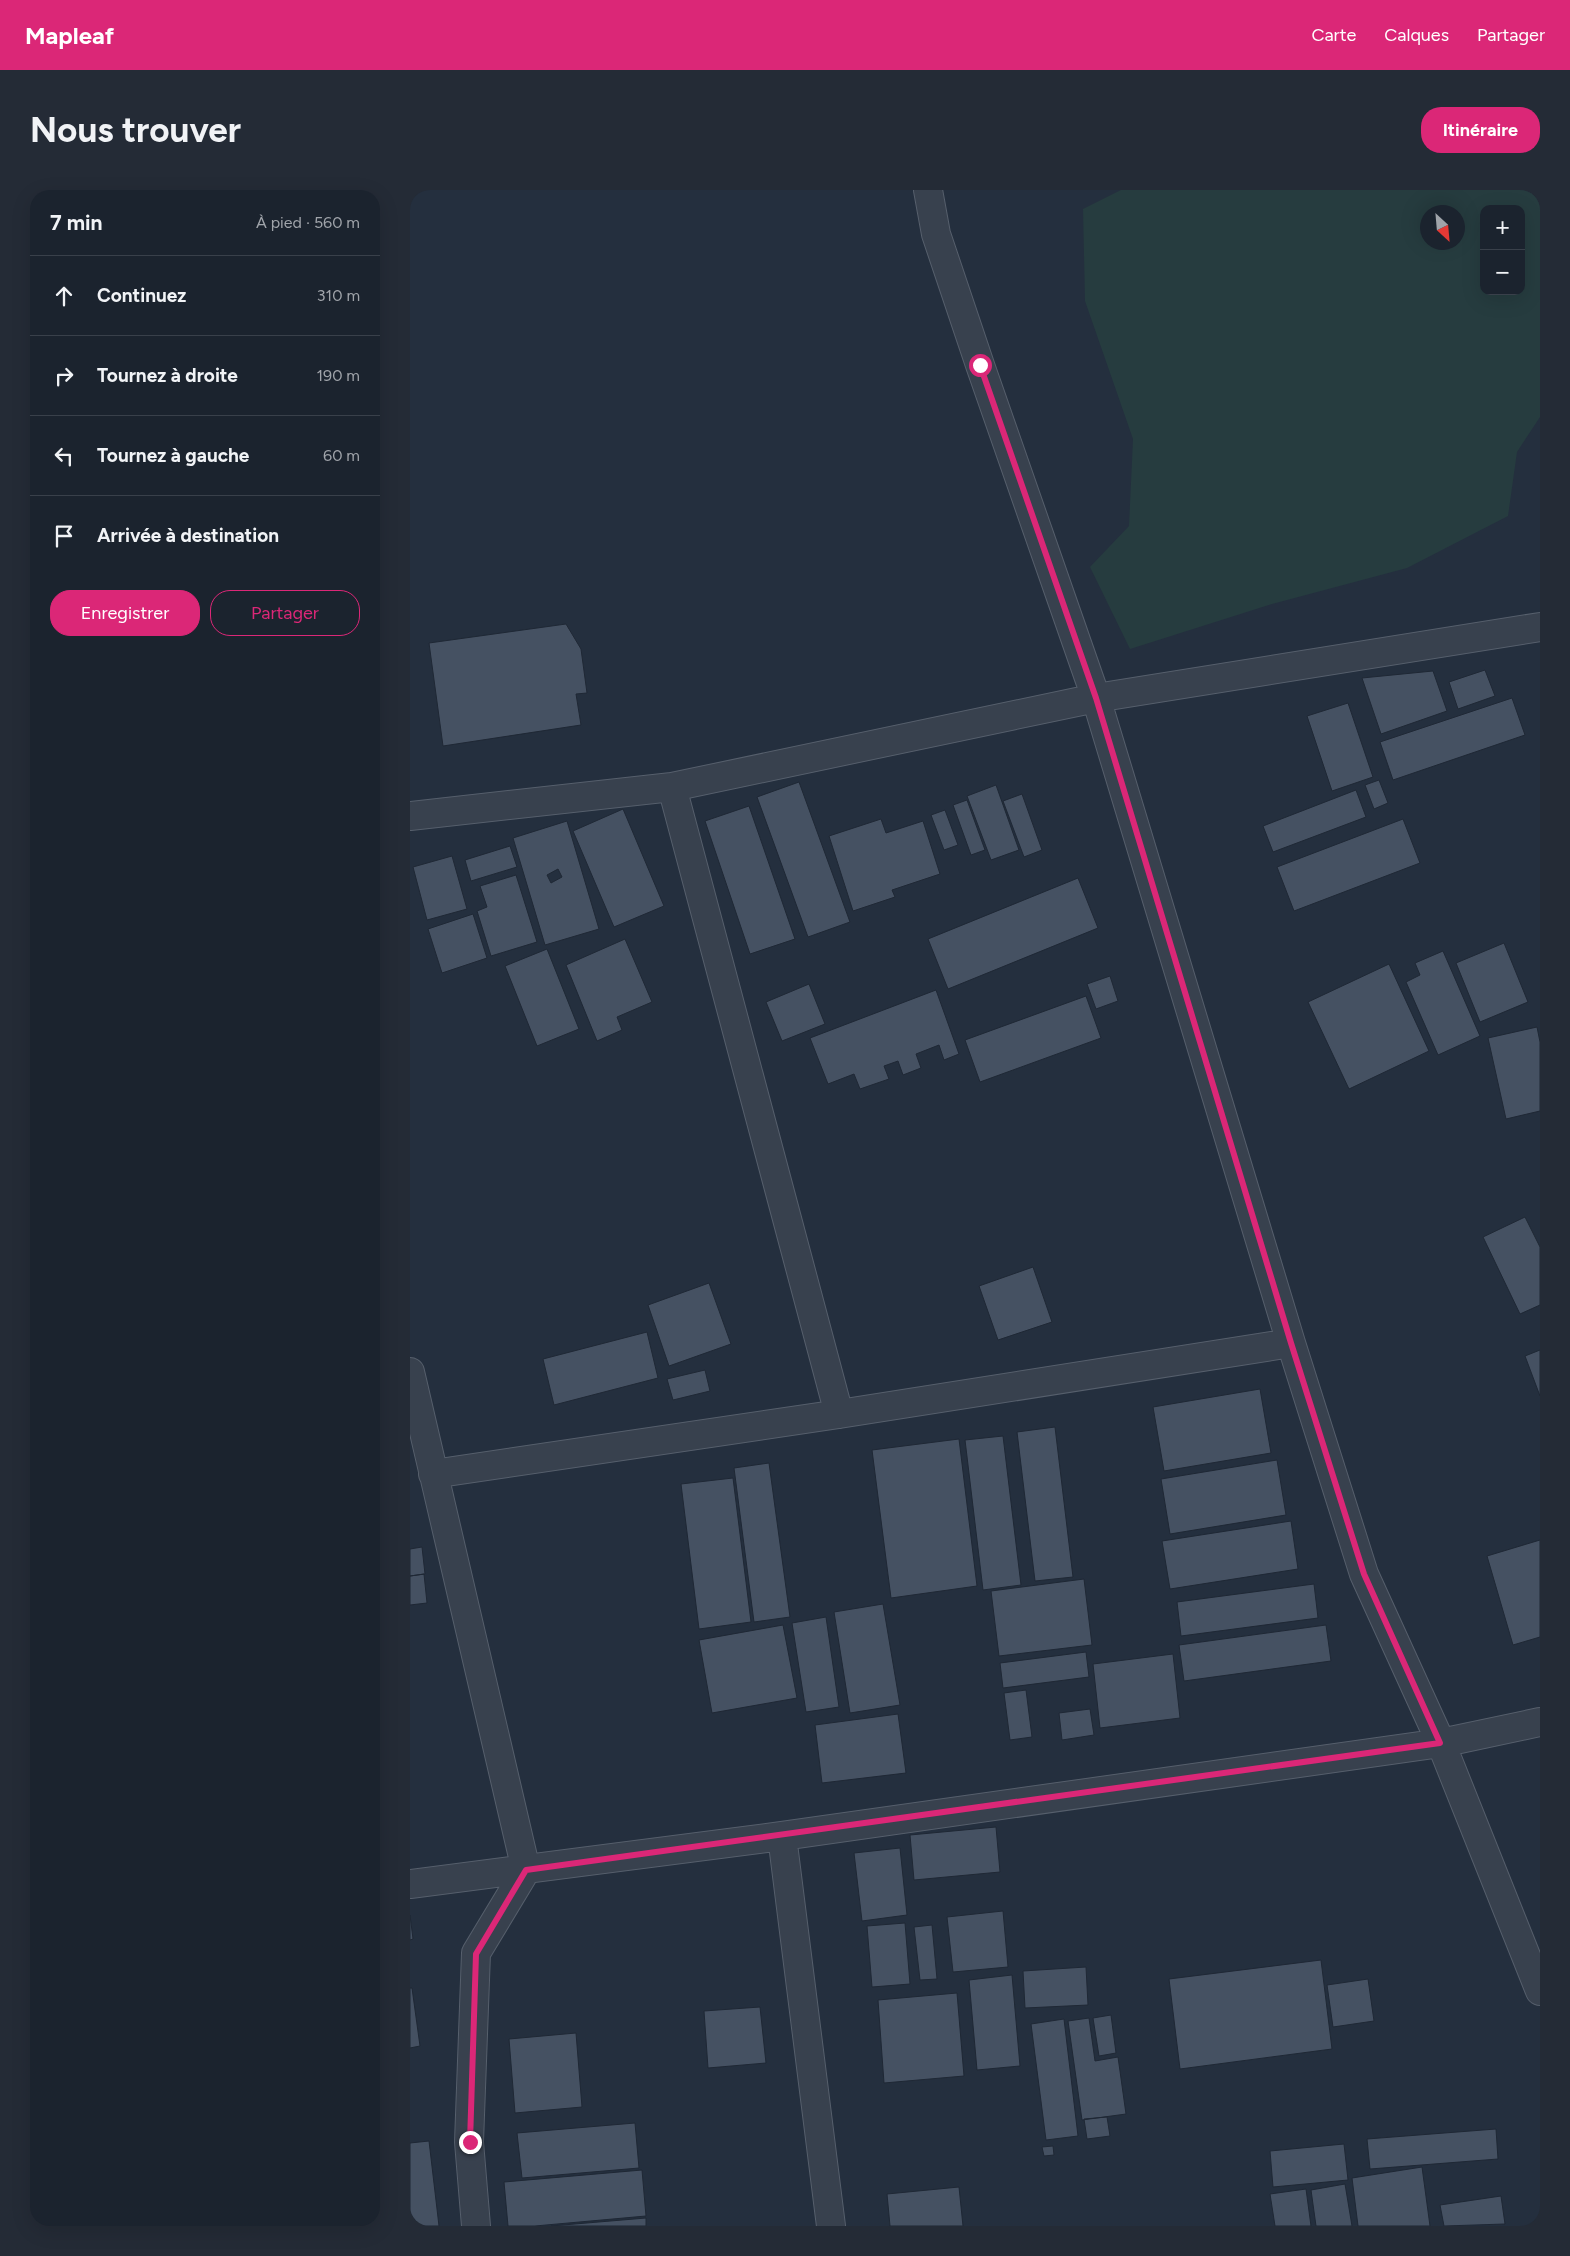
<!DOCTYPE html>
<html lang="fr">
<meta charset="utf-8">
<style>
:root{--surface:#1b232e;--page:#242b36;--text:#f1f3f6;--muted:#a0a4aa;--line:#39404a;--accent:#db2777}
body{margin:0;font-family:Figtree,sans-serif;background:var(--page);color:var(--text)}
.controls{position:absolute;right:15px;top:15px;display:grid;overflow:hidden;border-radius:10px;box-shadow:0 5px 20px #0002}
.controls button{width:45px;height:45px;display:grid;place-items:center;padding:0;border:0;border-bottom:1px solid var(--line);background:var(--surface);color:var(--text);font:25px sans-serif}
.compass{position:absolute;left:1010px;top:15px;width:45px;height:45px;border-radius:50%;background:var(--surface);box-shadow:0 5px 20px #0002;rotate:154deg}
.stop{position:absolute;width:15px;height:15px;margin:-11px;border:4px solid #db2777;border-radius:50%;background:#fff}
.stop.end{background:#db2777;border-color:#fff;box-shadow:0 1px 5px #0008}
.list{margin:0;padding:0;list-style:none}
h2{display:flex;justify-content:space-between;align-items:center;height:65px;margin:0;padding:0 20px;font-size:21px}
h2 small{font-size:16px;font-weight:400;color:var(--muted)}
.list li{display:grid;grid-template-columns:32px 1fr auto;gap:15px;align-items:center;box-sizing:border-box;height:80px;padding:0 20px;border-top:1px solid var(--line)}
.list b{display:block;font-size:19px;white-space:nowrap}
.list em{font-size:16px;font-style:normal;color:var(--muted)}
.actions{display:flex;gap:10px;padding:15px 20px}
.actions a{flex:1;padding:11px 0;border:1px solid var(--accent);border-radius:20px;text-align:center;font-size:18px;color:var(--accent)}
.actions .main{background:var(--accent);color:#fff}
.icon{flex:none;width:28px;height:28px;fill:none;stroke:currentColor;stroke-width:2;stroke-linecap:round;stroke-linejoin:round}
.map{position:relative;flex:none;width:1130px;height:2036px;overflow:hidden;border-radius:20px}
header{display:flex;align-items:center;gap:30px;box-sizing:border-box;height:70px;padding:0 25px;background:var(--accent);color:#fff}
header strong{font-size:24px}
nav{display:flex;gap:28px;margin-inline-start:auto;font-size:18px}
.intro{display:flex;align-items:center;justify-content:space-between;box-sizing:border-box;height:120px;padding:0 30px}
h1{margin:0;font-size:35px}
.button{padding:12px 22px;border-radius:20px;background:var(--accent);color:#fff;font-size:18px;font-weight:700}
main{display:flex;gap:30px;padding:0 30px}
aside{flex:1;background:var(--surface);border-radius:20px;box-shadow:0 5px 20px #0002}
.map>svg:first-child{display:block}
.green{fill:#263c3f;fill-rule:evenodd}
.building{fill:#455162;stroke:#1f2835;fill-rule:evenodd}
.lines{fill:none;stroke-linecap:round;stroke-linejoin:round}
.street-casing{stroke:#565f6c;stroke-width:30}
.street{stroke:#38414e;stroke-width:28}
.route{stroke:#db2777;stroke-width:6}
</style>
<header>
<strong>Mapleaf</strong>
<nav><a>Carte</a><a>Calques</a><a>Partager</a></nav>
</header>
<div class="intro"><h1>Nous trouver</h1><a class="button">Itinéraire</a></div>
<main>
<aside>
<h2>7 min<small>À pied · 560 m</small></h2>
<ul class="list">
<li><svg class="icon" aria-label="ahead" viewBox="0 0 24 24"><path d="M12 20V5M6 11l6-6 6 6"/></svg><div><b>Continuez</b></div><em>310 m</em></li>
<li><svg class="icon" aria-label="right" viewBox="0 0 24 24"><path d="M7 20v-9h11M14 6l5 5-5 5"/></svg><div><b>Tournez à droite</b></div><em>190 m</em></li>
<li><svg class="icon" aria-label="left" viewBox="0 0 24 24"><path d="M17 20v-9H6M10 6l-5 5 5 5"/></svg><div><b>Tournez à gauche</b></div><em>60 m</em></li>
<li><svg class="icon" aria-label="arrive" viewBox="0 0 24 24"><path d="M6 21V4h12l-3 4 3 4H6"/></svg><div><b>Arrivée à destination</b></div></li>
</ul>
<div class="actions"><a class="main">Enregistrer</a><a>Partager</a></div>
</aside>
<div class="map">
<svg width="1130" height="2036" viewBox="0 0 1130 2036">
<rect width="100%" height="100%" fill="#242f3e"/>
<!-- green -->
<path class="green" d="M711,0H1130V227L1107,262L1098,326L997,378L862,414L720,459L680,377L719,336L723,249L675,111L673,19ZM1074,19H1111V101H1074ZM1018,22H1048V52H1018Z"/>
<!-- building -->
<path class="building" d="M156,434L171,459L177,503L166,504L171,535L33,556L19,453Z
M1075,480L1085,506L1048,519L1039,492Z
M1023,481L1037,521L971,544L952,488Z
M1102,508L1115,545L983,590L970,552Z
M938,513L963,587L922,601L897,526Z
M969,590L978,613L964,619L955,595Z
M389,592L440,732L398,747L347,607Z
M586,595L609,660L581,670L557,606Z
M946,600L956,627L863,662L853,636Z
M612,604L632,660L614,667L593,611Z
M557,610L575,660L561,665L543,615Z
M339,616L385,749L340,764L295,631Z
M213,619L254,716L204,737L163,641Z
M535,620L548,655L534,660L521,625Z
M471,629L476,643L513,631L530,684L482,700L485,707L443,721L419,646Z
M993,629L1010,673L884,721L867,677Z
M157,631L189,739L135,755L103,648ZM148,679L152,687L141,693L137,685Z
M100,656L107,677L61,691L55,670Z
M42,666L57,719L17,730L3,677Z
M106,685L127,752L81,766L67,721L77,717L70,696Z
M668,688L688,738L538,799L518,749Z
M63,724L77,768L32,783L18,739Z
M215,749L242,812L207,827L212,840L187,851L156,775Z
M1094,753L1118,812L1070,832L1046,773Z
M137,759L169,839L127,856L95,776Z
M1033,761L1070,846L1028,865L996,792L1010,785L1005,773Z
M979,774L1019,861L939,899L898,812Z
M700,786L708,811L686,819L677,794Z
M399,794L415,834L372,851L356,812Z
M526,800L549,864L534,870L529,855L506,864L511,878L493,885L488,871L474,876L479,889L450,899L444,884L418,894L400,848Z
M676,806L691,848L570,892L555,850Z
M1127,837L1130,852V921L1096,929L1078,848Z
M1115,1027L1130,1057V1115L1110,1124L1073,1047Z
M623,1077L642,1132L588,1150L569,1096Z
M299,1093L321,1154L259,1176L238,1115Z
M237,1142L248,1188L144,1215L133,1169Z
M1130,1160V1206L1115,1166Z
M295,1180L300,1201L263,1210L257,1189Z
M850,1199L861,1263L754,1281L743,1217Z
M645,1237L663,1387L625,1391L607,1242Z
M593,1246L611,1395L573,1400L555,1250Z
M549,1249L567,1396L481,1408L462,1260Z
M867,1270L876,1325L760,1344L751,1289Z
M359,1273L380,1427L344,1432L324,1278Z
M323,1288L341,1432L289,1439L271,1294Z
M881,1331L888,1379L760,1399L752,1351Z
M1130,1350V1447L1103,1455L1077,1366Z
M12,1357L15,1384L0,1386V1359Z
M14,1384L17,1413L0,1415V1386Z
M674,1389L682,1455L589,1466L581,1401Z
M904,1394L908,1428L771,1446L767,1412Z
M473,1414L490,1515L440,1523L424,1422Z
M416,1427L429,1517L396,1522L382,1433Z
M373,1435L387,1508L302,1523L289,1450Z
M916,1435L921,1471L774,1491L769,1455Z
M676,1462L679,1487L593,1498L590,1473Z
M763,1464L770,1528L690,1538L683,1474Z
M616,1500L622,1547L600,1550L594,1503Z
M680,1519L684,1545L652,1550L649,1523Z
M488,1524L496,1583L412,1593L405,1535Z
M586,1637L590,1682L504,1690L500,1645Z
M490,1658L497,1725L452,1731L444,1663Z
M593,1721L598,1777L543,1782L537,1727Z
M0,1725L3,1749L0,1750Z
M495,1733L500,1794L462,1797L457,1736Z
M522,1735L527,1789L510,1790L504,1737Z
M911,1770L922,1859L770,1879L759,1789Z
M676,1777L678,1815L615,1818L613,1781Z
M602,1785L610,1876L567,1880L559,1790Z
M958,1789L964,1831L923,1837L917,1795Z
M0,1798H2L10,1856L0,1858Z
M547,1803L554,1886L474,1893L468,1810Z
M350,1817L356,1873L298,1878L294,1821Z
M701,1825L706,1863L689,1866L683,1828Z
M679,1828L685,1871L708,1867L716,1924L672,1930L658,1831Z
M654,1829L668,1946L636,1950L621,1834Z
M166,1843L172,1917L105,1923L99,1849Z
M697,1927L700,1946L677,1949L674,1929Z
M225,1933L229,1978L112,1988L107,1943Z
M1086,1939L1088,1969L960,1979L957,1949Z
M19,1951L29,2036H0V1953Z
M934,1954L938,1990L863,1997L860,1961Z
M643,1956L644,1965L634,1966L632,1957Z
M1012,1977L1020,2036H948L942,1988Z
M232,1980L236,2026L125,2036H98L94,1992Z
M935,1994L942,2036H906L901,2000Z
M549,1997L553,2036H480L477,2004Z
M896,1999L901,2036H865L860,2004Z
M1091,2006L1095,2034L1034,2036L1030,2015Z
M236,2028V2036H141Z"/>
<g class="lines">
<!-- street casing -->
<g class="street-casing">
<path id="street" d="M518,0L526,44L570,175L686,508L881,1153L954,1384L1031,1553L1130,1801
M262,597L429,1224
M0,626L262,597L686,508L1130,437
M0,1182L116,1680L66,1763L59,1952L66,2036
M23,1284L429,1224L881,1153
M372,1646L421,2036
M0,1694L372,1646L1031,1553L1130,1532"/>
</g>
<!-- street -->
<use href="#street" class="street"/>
</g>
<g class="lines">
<!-- route -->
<path class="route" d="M60,1952L66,1764L116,1680L1030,1553L954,1384L881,1153L686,508L570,175"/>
</g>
</svg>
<div class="controls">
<button>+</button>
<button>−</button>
</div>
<svg class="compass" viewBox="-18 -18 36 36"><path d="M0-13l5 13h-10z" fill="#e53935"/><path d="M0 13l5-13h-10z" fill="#a0a4aa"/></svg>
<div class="stop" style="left:570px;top:175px"></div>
<div class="stop end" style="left:60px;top:1952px"></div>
</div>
</main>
